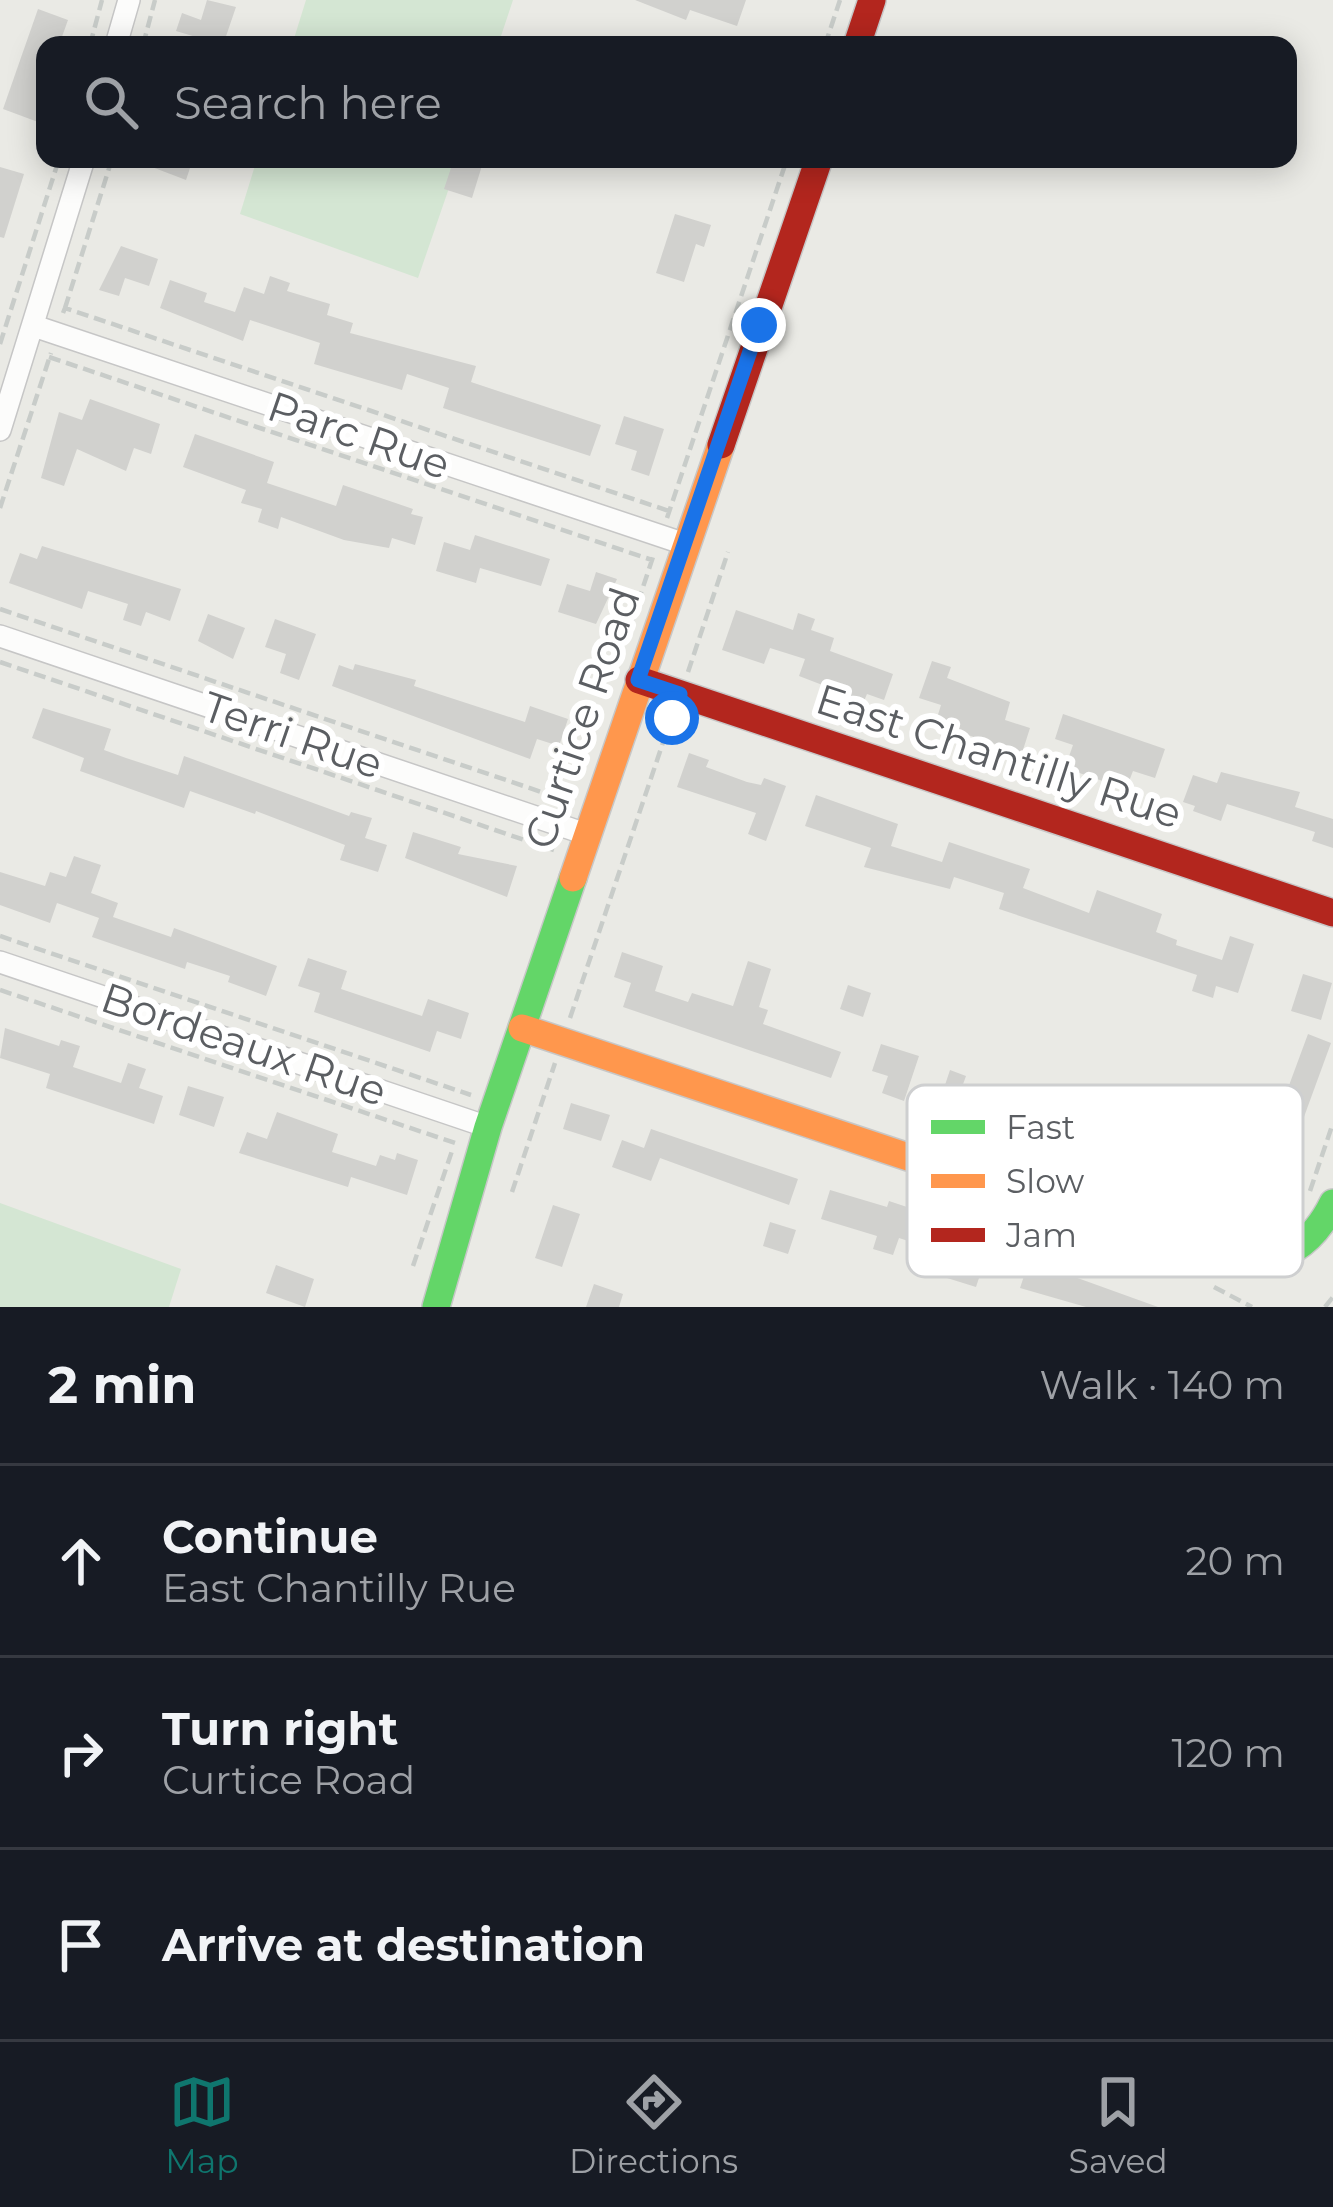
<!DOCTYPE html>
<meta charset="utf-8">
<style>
:root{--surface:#171b24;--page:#242831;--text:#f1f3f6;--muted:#9ea1a6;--line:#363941;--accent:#0f766e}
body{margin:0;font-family:Montserrat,sans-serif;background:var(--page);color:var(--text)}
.stop{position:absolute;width:36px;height:36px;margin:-27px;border:9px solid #1a73e8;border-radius:50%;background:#fff}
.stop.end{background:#1a73e8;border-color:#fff;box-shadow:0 3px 12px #0008}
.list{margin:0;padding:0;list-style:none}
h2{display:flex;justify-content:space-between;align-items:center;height:156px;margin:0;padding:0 48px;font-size:51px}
h2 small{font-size:39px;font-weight:400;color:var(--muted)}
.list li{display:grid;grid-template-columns:78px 1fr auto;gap:36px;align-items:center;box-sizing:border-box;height:192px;padding:0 48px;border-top:3px solid var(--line)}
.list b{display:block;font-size:45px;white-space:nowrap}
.list p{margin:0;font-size:39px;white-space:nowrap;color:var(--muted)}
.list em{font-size:39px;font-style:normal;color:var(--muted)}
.icon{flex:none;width:66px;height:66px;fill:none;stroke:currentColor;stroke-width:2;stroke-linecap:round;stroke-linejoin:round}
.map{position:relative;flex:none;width:1333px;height:1307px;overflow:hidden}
.search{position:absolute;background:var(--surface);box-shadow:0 6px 30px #0003;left:36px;right:36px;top:36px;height:132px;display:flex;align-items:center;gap:30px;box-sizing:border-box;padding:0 42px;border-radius:24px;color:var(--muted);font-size:45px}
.sheet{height:732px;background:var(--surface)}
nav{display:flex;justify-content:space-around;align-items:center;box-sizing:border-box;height:168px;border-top:3px solid var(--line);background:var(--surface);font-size:33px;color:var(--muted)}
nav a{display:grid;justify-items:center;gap:6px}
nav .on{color:var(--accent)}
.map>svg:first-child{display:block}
.green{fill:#d4e6d3}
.building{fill:#d1d1ce}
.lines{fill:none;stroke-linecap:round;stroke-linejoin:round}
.street-casing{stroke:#c6c6c6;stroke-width:24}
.fast-casing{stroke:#c7c7c7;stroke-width:30}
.slow-casing{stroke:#c7c7c7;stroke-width:30}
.jam-casing{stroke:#c7c7c7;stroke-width:30}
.path{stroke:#c8ccc9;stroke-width:4.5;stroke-dasharray:12 6;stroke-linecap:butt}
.street{stroke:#fcfcfb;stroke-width:21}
.fast{stroke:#63d668;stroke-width:27}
.slow{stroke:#ff974d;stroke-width:27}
.jam{stroke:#b3261e;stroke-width:27}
.route{stroke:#1a73e8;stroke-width:15}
.labels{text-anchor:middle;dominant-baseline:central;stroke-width:12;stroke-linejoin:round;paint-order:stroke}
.street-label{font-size:42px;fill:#5b5e62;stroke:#fff}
.key{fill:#fff;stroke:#cecfd0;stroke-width:3}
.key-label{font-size:33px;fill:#5b5e62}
</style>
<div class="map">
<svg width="1333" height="1307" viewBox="0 0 1333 1307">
<rect width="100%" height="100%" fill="#eaeae5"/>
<!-- green -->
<path class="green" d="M306,0H513L498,45H292Z
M257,159H459L418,278L240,214Z
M0,1203L181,1269L169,1307H0Z"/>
<!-- building -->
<path class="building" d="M207,0L236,7L223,45L176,31L182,13L201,20Z
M635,0H746L737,26L690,10L686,20Z
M38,9L68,20L59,45H45V103L38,122L3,109Z
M131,159H193L186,180Z
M454,159H484L472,198L444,189Z
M0,167L24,174L4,238L0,237Z
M675,214L711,225L704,247L696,244L684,282L656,273Z
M121,246L158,259L149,286L125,278L119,296L99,290Z
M270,276L290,283L287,291L330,304L327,315L353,323L350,333L476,366L471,382L601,425L590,456L443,408L449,388L407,374L402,390L314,364L320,343L250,320L243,341L160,308L170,280L207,293L204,302L235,312L244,287L264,294Z
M90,399L160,424L151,454L134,448L126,471L77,449L64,486L41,478L59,412L82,420Z
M624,416L664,429L649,476L631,470L637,451L615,444Z
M195,434L274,462L267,483L336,506L343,485L413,509L411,514L423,517L415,545L392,538L389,548L344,540L281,517L278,529L258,522L262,509L241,503L246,490L183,467Z
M475,535L550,559L541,586L480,568L476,583L436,571L444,542L470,550Z
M42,546L181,589L170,621L146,612L141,626L123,620L128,604L88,591L82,609L9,583L20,553L37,559Z
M596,572L617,579L596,624L558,612L567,584L590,591Z
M736,610L793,630L798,613L815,619L811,630L834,638L830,651L893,674L884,700L867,694L864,701L799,676L805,659L770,648L764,664L722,650Z
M208,614L245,628L233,659L198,641Z
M275,619L316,634L299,680L280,673L286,654L265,647Z
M932,661L951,667L947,678L1010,702L1005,720L1030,728L1022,753L935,724L941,705L919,698Z
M355,664L416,680L414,686L525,722L530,706L568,719L559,746L537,739L530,759L332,686L339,665L353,670Z
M43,708L111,729L104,750L126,758L178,775L184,756L349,816L351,812L372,818L365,838L387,845L378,872L340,860L345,845L256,811L255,814L190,791L184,808L80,771L84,758L32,738Z
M1063,714L1165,749L1155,778L1133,771L1126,789L1065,768L1073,745L1055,739Z
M689,753L709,760L706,767L747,782L761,785L764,778L786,786L766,841L748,834L756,813L677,787Z
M1221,772L1300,792L1295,807L1333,819V848L1312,841L1315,832L1227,804L1221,821L1193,811L1195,806L1183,802L1193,775L1217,783Z
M816,795L898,824L891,846L942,862L949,842L1030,869L1023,888L1089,913L1097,890L1162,914L1156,932L1177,940L1176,945L1222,960L1230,936L1254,944L1238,993L1216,986L1213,998L1192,991L1197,975L999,909L1004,893L954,877L950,889L864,867L871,848L805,826Z
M413,832L461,847L458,854L517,866L507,897L405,858Z
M74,856L101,865L91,893L118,903L113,917L171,937L174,928L277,966L266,996L228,982L230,976L187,962L185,969L92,937L99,918L57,903L50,923L0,905V872L45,886L50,872L66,877Z
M622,952L663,966L655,991L688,1002L692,993L733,1006L748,961L771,969L759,1007L768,1010L763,1024L841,1052L831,1078L623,1007L631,983L614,977Z
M308,958L347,971L341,989L422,1016L428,999L469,1013L461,1039L437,1031L430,1052L314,1012L320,993L298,986Z
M1303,974L1332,983L1321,1020L1291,1011Z
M848,985L871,993L863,1017L840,1009Z
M5,1028L59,1046L61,1040L80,1046L73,1067L121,1083L128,1063L146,1069L139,1088L163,1096L154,1124L46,1088L50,1074L0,1058Z
M1308,1034L1331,1043L1282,1177L1272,1195L1256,1187L1245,1207L1218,1193L1237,1158L1252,1166L1268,1120L1257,1116L1262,1101L1281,1107Z
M881,1044L919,1056L904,1101L882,1093L888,1076L872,1071Z
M950,1070L966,1076L962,1087L984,1095L982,1099L1076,1134L1084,1112L1103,1119L1107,1107L1125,1114L1111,1152L1091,1145L1085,1163L936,1112Z
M188,1086L224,1097L214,1127L179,1115Z
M571,1103L610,1115L601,1141L563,1129Z
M277,1112L338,1134L332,1152L376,1166L380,1155L395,1160L397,1153L418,1160L407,1195L351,1177L348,1187L239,1153L247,1132L267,1139Z
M651,1129L798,1179L789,1205L660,1158L651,1181L612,1167L622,1140L644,1148Z
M830,1190L887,1207L889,1201L919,1211L917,1218L980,1238L974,1256L985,1260L976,1287L947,1278L954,1256L899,1238L893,1255L873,1249L877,1236L821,1219Z
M553,1205L580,1214L562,1267L535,1258Z
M770,1222L796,1230L788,1254L763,1246Z
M1031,1255L1049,1261L1047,1267L1158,1307H1086L1020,1288Z
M276,1265L314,1279L305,1307L266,1293Z
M594,1284L623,1294L619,1307H586Z"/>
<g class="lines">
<!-- street casing -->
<g class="street-casing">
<path id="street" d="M116,45L129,0
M34,326L685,544
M0,430L84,159
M0,636L586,834
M0,962L488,1127"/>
</g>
<!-- fast casing -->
<g class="fast-casing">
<path id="fast" d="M1013,1192L1238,1263C1284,1262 1313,1244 1333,1203
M436,1307L488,1127L573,878"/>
</g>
<!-- slow casing -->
<g class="slow-casing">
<path id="slow" d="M573,878L721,445
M522,1028L1013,1192"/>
</g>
<!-- jam casing -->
<g class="jam-casing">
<path id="jam" d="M857,45L872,0
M721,445L819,159
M639,680L1333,913"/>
</g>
<!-- path -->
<path class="path" d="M90,45L102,0
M143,45L155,0
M825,45L840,0
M65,308L112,159
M63,313L65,308L669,511
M0,344L59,159
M49,357L652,560
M0,508L51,353
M667,518L787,159
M0,609L571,802
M632,620L653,557
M0,662L554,850
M688,672L728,552
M0,936L471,1095
M0,990L455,1143
M570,1018L672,716
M1310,1191L1333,1123
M512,1192L555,1063
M413,1266L453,1148
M1214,1287L1252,1307
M1325,1307L1333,1297"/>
<!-- street -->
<use href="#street" class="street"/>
<!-- fast -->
<use href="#fast" class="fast"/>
<!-- slow -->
<use href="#slow" class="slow"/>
<!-- jam -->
<use href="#jam" class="jam"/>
</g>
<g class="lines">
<!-- route -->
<path class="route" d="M672,718L680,694L638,680L759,325"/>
</g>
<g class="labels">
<!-- street labels -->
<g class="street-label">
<text transform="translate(359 435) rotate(19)">Parc Rue</text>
<text transform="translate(582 718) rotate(-71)">Curtice Road</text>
<text transform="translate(293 735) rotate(19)">Terri Rue</text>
<text transform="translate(999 756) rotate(18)">East Chantilly Rue</text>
<text transform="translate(244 1044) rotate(19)">Bordeaux Rue</text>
</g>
</g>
<!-- legend -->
<rect x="907" y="1085" width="396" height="192" rx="18" class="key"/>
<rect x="931" y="1120" width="54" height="14" fill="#63d668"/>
<rect x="931" y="1174" width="54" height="14" fill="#ff974d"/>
<rect x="931" y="1228" width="54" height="14" fill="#b3261e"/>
<g class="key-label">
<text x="1006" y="1139">Fast</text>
<text x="1006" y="1193">Slow</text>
<text x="1006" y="1247">Jam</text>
</g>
</svg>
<div class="stop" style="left:672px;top:718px"></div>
<div class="stop end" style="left:759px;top:325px"></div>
<div class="search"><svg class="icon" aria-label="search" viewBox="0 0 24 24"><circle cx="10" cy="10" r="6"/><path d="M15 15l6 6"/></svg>Search here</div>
</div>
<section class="sheet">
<h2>2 min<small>Walk · 140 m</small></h2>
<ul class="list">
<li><svg class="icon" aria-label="ahead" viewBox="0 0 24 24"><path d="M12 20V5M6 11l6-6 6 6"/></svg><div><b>Continue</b><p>East Chantilly Rue</p></div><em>20 m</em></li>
<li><svg class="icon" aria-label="right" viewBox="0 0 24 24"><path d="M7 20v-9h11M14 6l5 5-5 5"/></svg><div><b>Turn right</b><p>Curtice Road</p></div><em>120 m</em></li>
<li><svg class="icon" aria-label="arrive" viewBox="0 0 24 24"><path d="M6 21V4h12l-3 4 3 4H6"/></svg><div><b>Arrive at destination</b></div></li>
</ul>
</section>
<nav>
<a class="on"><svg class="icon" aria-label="map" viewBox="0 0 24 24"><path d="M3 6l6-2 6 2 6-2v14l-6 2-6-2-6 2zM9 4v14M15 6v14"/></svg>Map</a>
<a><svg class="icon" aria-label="directions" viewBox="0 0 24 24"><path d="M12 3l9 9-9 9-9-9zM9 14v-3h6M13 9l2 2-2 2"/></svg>Directions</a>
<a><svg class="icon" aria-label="saved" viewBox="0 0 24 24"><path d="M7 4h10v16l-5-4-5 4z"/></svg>Saved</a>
</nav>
